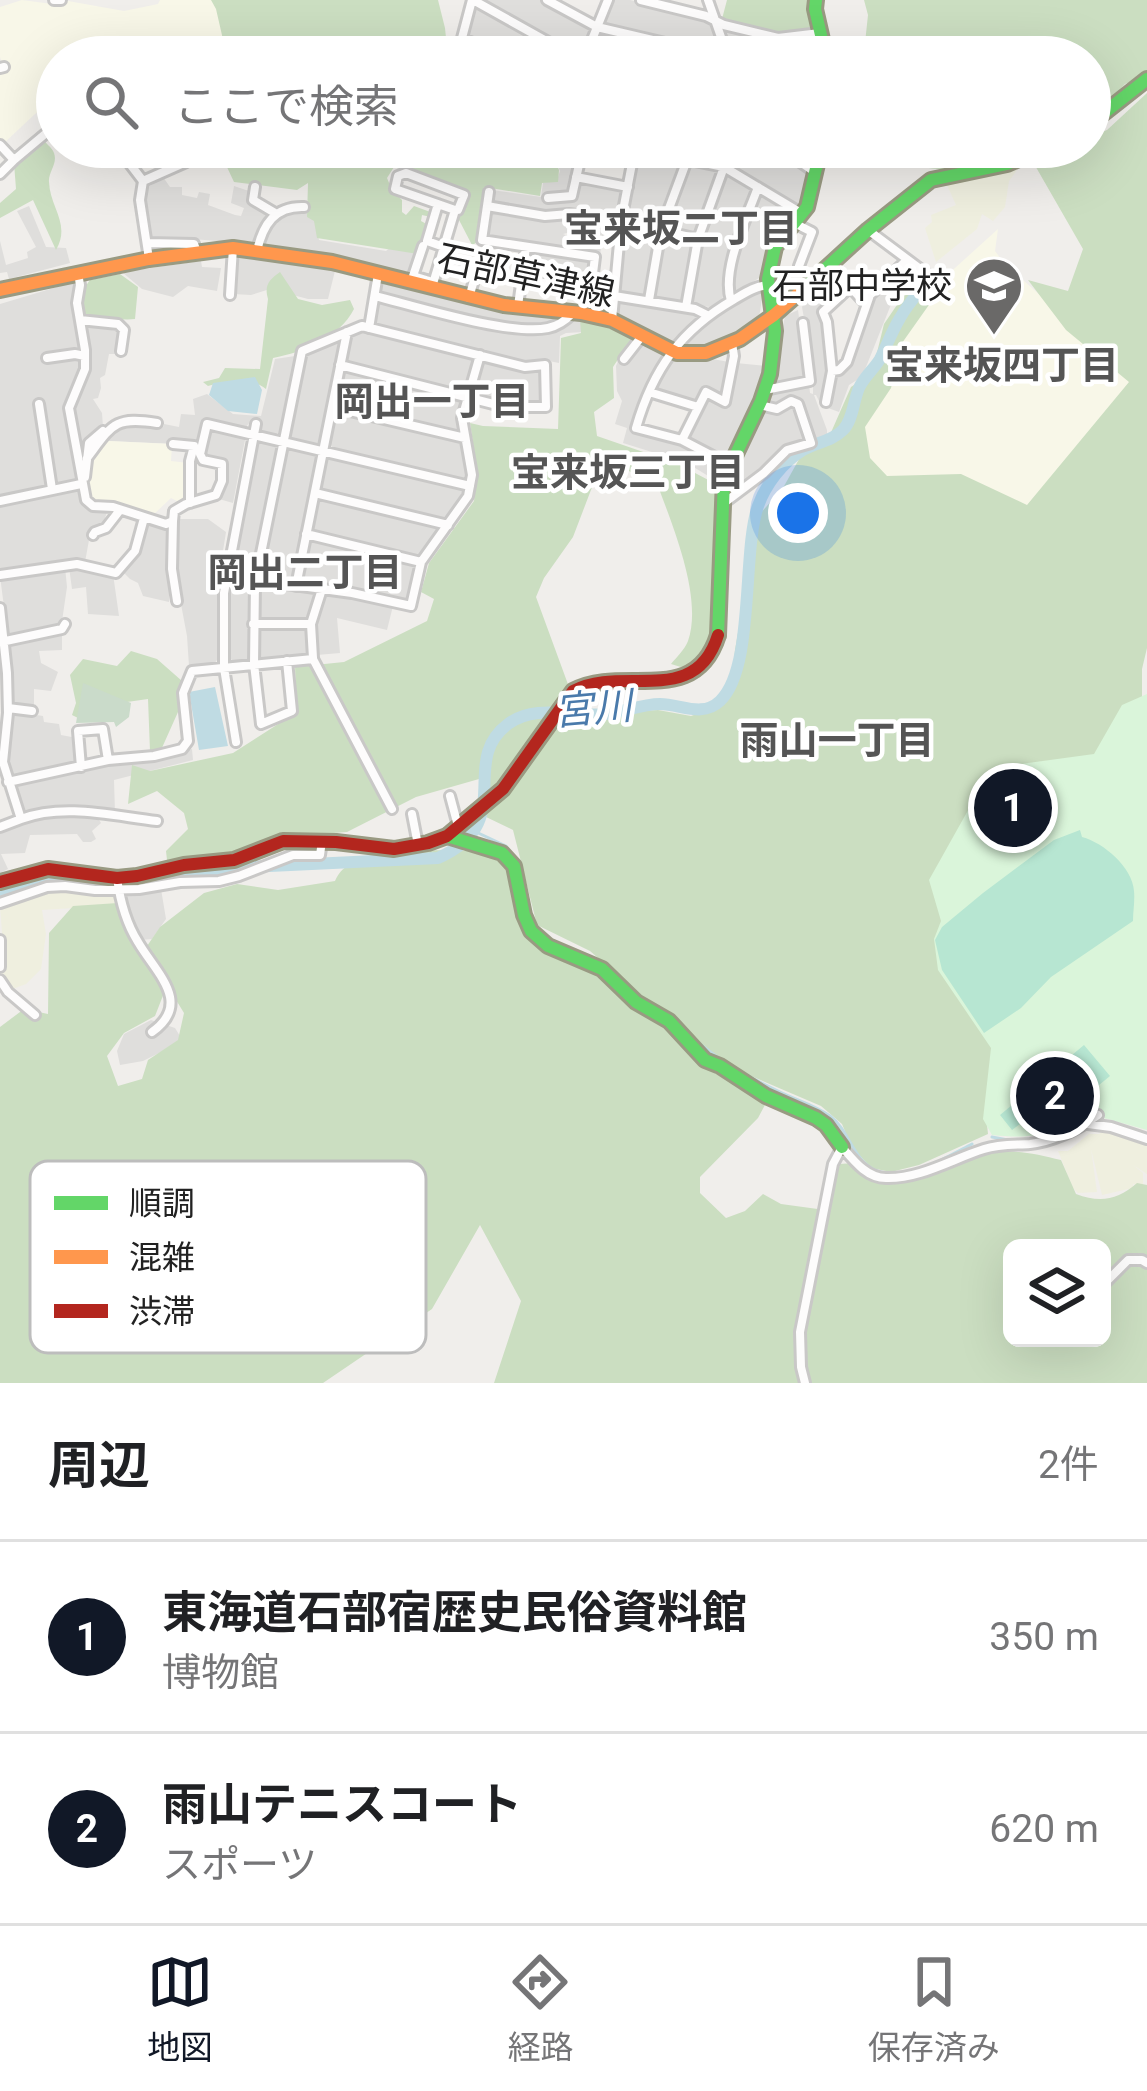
<!DOCTYPE html>
<html lang="ja">
<meta charset="utf-8">
<style>
:root{--surface:#fff;--page:#f6f6f6;--text:#202124;--muted:#757577;--line:#e0e0e0;--accent:#111827}
body{margin:0;font-family:Roboto,"Noto Sans JP",sans-serif;background:var(--page);color:var(--text)}
.controls{position:absolute;right:36px;bottom:36px;display:grid;overflow:hidden;border-radius:18px;box-shadow:0 12px 48px #0002}
.controls button{width:108px;height:108px;display:grid;place-items:center;padding:0;border:0;border-bottom:3px solid var(--line);background:var(--surface);color:var(--text);font:60px sans-serif}
.you{position:absolute;left:798px;top:513px;width:42px;height:42px;margin:-30px;border:9px solid #fff;border-radius:50%;background:#1a73e8;box-shadow:0 0 0 18px #1a73e833}
.badge{display:grid;place-items:center;width:78px;height:78px;border-radius:50%;background:var(--accent);color:#fff;font-size:39px;font-weight:700}
.pin{position:absolute;translate:-50% -50%;border:6px solid #fff;box-shadow:0 3px 12px #0006}
.list{margin:0;padding:0;list-style:none}
h2{display:flex;justify-content:space-between;align-items:center;height:156px;margin:0;padding:0 48px;font-size:51px}
h2 small{font-size:39px;font-weight:400;color:var(--muted)}
.list li{display:grid;grid-template-columns:78px 1fr auto;gap:36px;align-items:center;box-sizing:border-box;height:192px;padding:0 48px;border-top:3px solid var(--line)}
.list b{display:block;font-size:45px;white-space:nowrap}
.list p{margin:0;font-size:39px;white-space:nowrap;color:var(--muted)}
.list em{font-size:39px;font-style:normal;color:var(--muted)}
.icon{flex:none;width:66px;height:66px;fill:none;stroke:currentColor;stroke-width:2;stroke-linecap:round;stroke-linejoin:round}
.map{position:relative;flex:none;width:1147px;height:1383px;overflow:hidden}
.search{position:absolute;background:var(--surface);box-shadow:0 12px 48px #0002;left:36px;right:36px;top:36px;height:132px;display:flex;align-items:center;gap:30px;box-sizing:border-box;padding:0 42px;border-radius:66px;color:var(--muted);font-size:45px}
.sheet{height:540px;background:var(--surface)}
nav{display:flex;justify-content:space-around;align-items:center;box-sizing:border-box;height:168px;border-top:3px solid var(--line);background:var(--surface);font-size:33px;color:var(--muted)}
nav a{display:grid;justify-items:center;gap:6px}
nav .on{color:var(--accent)}
.map>svg:first-child{display:block}
.residential{fill:#dfdedc}
.education{fill:#f8f7e8}
.farmland{fill:#efefdf}
.forest{fill:#cbdec1;fill-rule:evenodd}
.cemetery{fill:#cadbca}
.park{fill:#daf5da}
.pitch{fill:#b7e6d2}
.water{fill:#bfdbe3}
.lines{fill:none;stroke-linecap:round;stroke-linejoin:round}
.stream{stroke:#bfdbe3;stroke-width:3}
.river{stroke:#bfdbe3;stroke-width:12}
.street-casing{stroke:#c9c8c7;stroke-width:14}
.fast-casing{stroke:#999a82;stroke-width:18}
.slow-casing{stroke:#999a82;stroke-width:18}
.jam-casing{stroke:#999a82;stroke-width:18}
.street{stroke:#fdfcfc;stroke-width:8}
.fast{stroke:#63d668;stroke-width:12}
.slow{stroke:#ff974d;stroke-width:12}
.jam{stroke:#b3261e;stroke-width:12}
.labels{text-anchor:middle;dominant-baseline:central;stroke-width:9;stroke-linejoin:round;paint-order:stroke}
.street-label{font-size:36px;fill:#222;stroke:#fff}
.poi-label{font-size:36px;fill:#222;stroke:#fff;text-anchor:end}
.neighbourhood-label{font-size:39px;font-weight:bold;fill:#555;stroke:#fff}
.water-label{font-size:39px;font-style:italic;fill:#4a7aab;stroke:#fff}
.key{fill:#fff;stroke:#bdbdbd;stroke-width:3}
.key-label{font-size:33px;fill:#222}
</style>
<div class="map">
<svg width="1147" height="1383" viewBox="0 0 1147 1383">
<rect width="100%" height="100%" fill="#f0eeeb"/>
<!-- residential -->
<path class="residential" d="M477,0H541L590,27L593,33L583,56L579,57Z
M610,0H630L710,19L722,51L719,53L604,26L601,22Z
M478,5L571,57H510L470,38L467,33L473,7Z
M724,27L779,40L813,38L817,41L822,57H733L730,54L722,29Z
M601,31L711,57H588L597,34Z
M527,147H580L571,193L547,200H572L577,180L623,189L625,192L619,215L616,218L544,214L493,206L490,199L492,190L541,197L543,183L557,180L560,171L553,156Z
M729,147H774L809,173L808,191L802,204L796,205L731,168L728,161Z
M640,152L678,161L681,166L661,222L657,225L628,219L624,214L637,154Z
M692,164L717,169L719,173L698,231L692,234L671,228L668,224L687,168Z
M730,175L751,187L753,191L732,247L722,301L710,307L695,305L691,299L701,241L725,176Z
M163,177L170,187H182V195L197,198L199,192L210,194L208,205L235,215L241,216L244,208L231,203L234,186L252,192L271,213L256,244L192,239L185,242L151,240L144,208V190Z
M763,194L792,211L793,216L773,244L765,274L736,293L732,290L740,244L758,196Z
M29,206L46,247L66,248L70,263L9,279L7,272L0,273V241L6,265L28,258L27,252L36,247L17,211Z
M293,209H309L315,220L319,240L386,251L391,247L420,250L411,279L260,248V241L275,216Z
M492,211L549,219L564,217L614,222V240L571,232L563,234L601,248L600,256L488,239L485,234L487,215Z
M627,225L653,231L657,238L648,293L644,297L623,293L618,287L623,228Z
M669,235L691,240L694,244L684,298L679,302L656,298L653,295L663,238Z
M533,250L588,259L591,263L590,281L585,286L530,278L525,273L527,256Z
M237,254L336,267L328,299H308L270,289L251,295L233,294Z
M201,261L202,267L221,268L217,291L188,286L173,297L142,289L122,272Z
M903,267H909L923,278L892,302L866,367L860,378L849,385L839,412L828,408L835,379L850,364L872,296Z
M834,273L843,283L842,290L820,311L825,323L829,378L821,405L816,395H814L827,430V439L823,445L815,448L799,397L786,399L778,405H766L770,392L809,384L810,393L813,394V370L802,307L807,298Z
M77,281L73,298L80,338V367L68,400L79,475L75,481L0,499V304Z
M380,283L499,310L564,317L552,324L536,326L502,322L382,295L378,289Z
M759,290L763,292L759,318L727,340L692,349L688,343L716,314Z
M619,299L696,312L698,320L670,347L620,320L616,313Z
M380,301L449,318L551,331L573,319H582L584,332L566,333L560,336L559,363L539,359L538,363L523,364L376,327L374,322L377,304Z
M798,310L807,379L771,385L785,316Z
M84,323L119,332L117,354H109L105,375L100,378L101,388L98,398L93,399L102,413L103,427L84,441L78,442L72,408L85,381L88,358Z
M362,330L471,356L474,362L467,388L461,391L350,364L346,359L351,335L356,331Z
M338,338L343,342L322,441L317,444L292,438L288,432L303,357L307,352Z
M645,343L660,352L662,358L643,396L633,429L682,443L721,464L722,470L718,482L687,463L623,443L627,428L615,424L622,401L617,391L616,366L619,359L626,364L640,345Z
M295,356L280,432L275,435L262,433L258,424L250,422L245,428L204,421L197,445L108,441L109,432L127,420L163,427L164,424L179,427L181,414L195,415L193,399L207,394L233,414L261,416L275,359Z
M671,357L690,361L707,358L729,362L724,398L705,388L698,402L694,403L655,391L652,387Z
M484,360L527,372L539,370L543,374V401L539,404H506L475,396L473,391L480,363Z
M736,363L766,366L765,379L759,396L729,456L723,459L686,440L705,398L710,395L729,405Z
M348,370L460,398L463,404L461,429L455,434L341,406L337,399L343,374Z
M791,405L797,407L806,437L804,441L731,494L728,491V482L764,410L778,412Z
M340,412L460,441L464,446L469,476L463,479L333,448L329,442L334,416Z
M213,428L242,434L245,440L233,503L219,499L227,462L207,458L204,453L208,433Z
M264,440L274,443L277,449L254,572L248,577L238,575L234,570L235,557L258,444Z
M289,447L315,452L319,458L296,578L291,582L264,578L260,574L283,450Z
M331,457L461,488L465,494L448,519L441,520L323,492L320,486L325,460Z
M79,486L85,505L108,509L103,524L91,529L85,562L0,574V506Z
M322,498L439,526L441,529L424,556L418,559L315,533L311,528L316,500Z
M176,519H208L226,532L218,582L217,660L214,664L189,666L187,636L174,567Z
M145,521L170,530L169,602L143,596L138,583L130,579L122,571L133,560L142,539Z
M313,539L413,564L417,570L409,600L404,603L307,584L301,580L308,543Z
M65,567L67,587L61,628L8,638L0,576Z
M69,567L113,574L119,616L88,614L86,587L72,589Z
M237,582L248,583L251,588V658L246,662L235,663L230,658V607L232,585Z
M263,585L312,591L315,596L311,616L305,621L260,619L256,615L258,589Z
M326,593L393,606L387,630L337,618L340,653L317,655L315,623L321,597Z
M260,626L305,627L309,631L311,651L306,656L262,660L257,656L256,630Z
M62,632V650L39,651L41,663L58,672L51,691L34,689V706L12,703L9,642Z
M11,711L43,716L44,722L59,724L61,735L77,738L79,764L10,779L6,761Z
M192,749L193,760L114,780L115,813L71,809L38,810L22,814L11,785L110,763L162,758Z
M50,814L96,815L101,823L92,831L96,839L91,842H83L77,834L30,835L25,853L1,854L8,869L0,873V828Z
M161,889L166,919L152,939L139,940L120,892Z
M151,1020L175,1028L183,1041L143,1061L120,1065L117,1051L124,1034Z"/>
<!-- education -->
<path class="education" d="M22,0L52,4L68,1L124,11L158,4L160,0H211L217,7L227,57H57V100L35,114L3,144L0,142V70L4,69L0,57V7Z
M998,229L995,251L1004,263L1134,379L1028,512L887,484L861,457L854,419L923,297Z
M109,441L172,444L171,461L189,463L187,499L179,502L171,498L152,516L114,504L95,503L88,497L85,486L87,466L92,454Z"/>
<!-- farmland -->
<path class="farmland" d="M1017,170L1009,181L1005,207L993,221L982,214L977,229L936,262L925,228L932,222L931,215L956,205L947,185L959,181L961,183L960,180Z
M65,889L117,893L120,905L42,910L46,934L41,969L26,984L10,990L1,976L4,957L0,907L36,894Z
M1107,1128L1147,1141V1174L1133,1165L1143,1173V1187L1133,1184V1188L1102,1195L1091,1149L1097,1192L1078,1193L1073,1188L1058,1151H1068L1089,1134H1099Z"/>
<!-- forest -->
<path class="forest" d="M211,0H438L445,28L448,57H227L216,9Z
M727,0H809L808,10L813,30L789,35L722,19Z
M864,0H1147V75L1125,84L1099,112L1090,117V57H878L865,43L868,15Z
M1147,93V648L1142,669V698L986,1115L988,1134L919,1165L891,1172L871,1168L851,1146L842,1124L821,1106L751,1076L712,1055L676,1018L642,996L590,951L537,925L513,830L484,816L479,779L416,797L347,832L279,837L234,856L167,860L166,851L188,829L184,813L157,791L128,804L132,765L150,771L233,753L297,712L295,667L344,662L427,621L434,599L421,592L429,563L474,501L477,470L470,423L483,426L558,429L561,338L581,333L580,319L610,325L632,338L613,367L614,398L594,412L597,436L678,464L714,483L720,497L712,632L704,657L684,668L671,664C676,658 685,649 688,641C703,598 673,527 658,486L623,468L599,469L573,537L544,578L536,597L569,687L539,730L558,716L658,710L691,716L721,705L731,690L735,650L758,516L783,488L803,452L825,446L851,387L872,373L884,324L903,296L924,289L931,302L902,343L891,388L865,427L870,458L887,476L961,474L1027,505L1129,382L1066,330L1028,280L1068,291L1083,249L1033,162L1067,147H1090V137L1107,130Z
M41,138C45,142 52,148 54,153C58,164 48,172 49,182C50,208 71,224 56,250L33,200L0,218V203L16,189L14,163Z
M192,147H528L552,155L559,170L558,182L542,183L540,196L484,187L476,243L472,245L458,218L462,191L394,167L387,178L392,190L402,200V212L406,215L414,206L433,213L431,217L422,215L421,221L430,226L418,254L317,238L314,221L307,217L308,183L297,190L234,182L218,148L198,153Z
M911,147H1034C999,164 956,175 918,166Z
M280,272L298,299L322,305L350,300L354,309C339,338 304,352 273,358L266,389C250,376 226,381 208,386L203,382L219,378L225,368L260,369L268,299C264,285 269,280 280,272Z
M120,274L138,287L135,319C118,321 103,315 86,318C79,303 80,293 90,280Z
M131,651L157,659L182,681V711L178,712L161,750L150,751L148,699L127,702L78,718L72,715L76,703L70,675L83,659L117,666Z
M426,850L480,851L509,867L522,927L549,952L605,974L665,1023L704,1067L766,1103L758,1118L700,1177V1193L726,1218L745,1211L763,1194L781,1204L825,1210L840,1164L854,1163C898,1204 938,1164 986,1154C1013,1148 1035,1154 1061,1160L1076,1194C1100,1203 1118,1200 1137,1183L1147,1185V1383H494L521,1301L480,1225L432,1309L323,1383H0V1027L24,1009L48,1014L49,933L73,906L118,903C132,934 150,962 164,993L155,1016L124,1033L107,1056L118,1086L142,1079L148,1060L178,1040L184,1013L145,949L160,927L204,893L237,884L278,890L335,881C348,852 373,868 397,862C407,859 417,854 426,850ZM1012,1248H1102V1338H1012Z"/>
<!-- cemetery -->
<path class="cemetery" d="M83,683L131,703L129,717L116,727L114,722L76,723Z"/>
<!-- park -->
<path class="park" d="M1147,694V1130L1086,1113C1052,1136 1032,1139 992,1135L983,1119L991,1048L938,970L934,939L941,921L929,880L976,796L1006,766L1094,754L1122,705Z"/>
<!-- pitch -->
<path class="pitch" d="M1080,830L1082,837C1104,843 1132,867 1134,891C1135,900 1133,912 1133,921L1051,977L1021,1008L984,1033L942,970L935,940L942,927L983,893L1054,840Z
M1084,1045L1110,1076L1037,1136L1024,1121L1012,1130L1000,1115Z"/>
<!-- water -->
<path class="water" d="M255,377L262,390L257,414L228,411L209,395L213,383Z
M215,687L228,746L199,750L189,692Z"/>
<g class="lines">
<!-- stream -->
<path class="stream" d="M474,831L506,846L518,865
M547,938L603,965
M611,970L638,996L659,1009
M681,1026C708,1055 744,1075 780,1092C796,1100 815,1105 830,1116C852,1132 853,1168 885,1173C915,1177 947,1157 972,1144
M1067,1129L1085,1116
M992,1137L1013,1141L1047,1137"/>
<!-- river -->
<path class="river" d="M0,891L47,877L123,883L250,867L438,858C519,822 457,762 508,724C536,703 574,718 606,714C623,712 642,704 660,704C681,704 702,718 720,701C755,668 742,551 758,506C766,484 782,463 803,450C816,442 831,442 843,430C853,420 853,402 859,388C864,377 874,369 880,359C887,345 892,331 900,318C907,305 918,293 927,282"/>
<!-- street casing -->
<g class="street-casing">
<path id="street" d="M54,0H61
M472,0L462,38L502,57
M473,0L575,57
M547,0L597,27L725,57
M641,0L706,16L724,25L778,38L820,33
M708,0L728,57
M585,57L608,0
M0,68L4,67
M0,145L14,160L57,124
M126,147L130,164L143,181
M625,147L724,167L801,213
M779,147L816,173
M0,174L14,160
M576,177L628,187
M255,187L253,200L275,213
M489,192L482,240L595,257L591,289L522,280
M548,198L572,196L583,147
M438,204L427,241L444,247
M487,206L545,216L569,214L621,221L698,239
M794,223L812,232L799,266
M868,230L935,280
M147,243L194,244L197,252
M423,246L413,276L433,282
M257,251C263,224 275,206 304,207
M149,259L140,200L143,181L186,162L193,147
M439,264L475,274
M830,265L866,304
M78,273L80,285L77,303L85,350V369L69,408L86,500L93,506L113,507L166,524L173,521L174,511L186,504L216,495L222,481V464L203,460L200,454L207,424L470,486
M432,287L455,210L395,189L398,176L406,173L464,195L458,210H455
M230,295L233,248
M375,296C415,306 510,336 548,328C558,326 565,321 573,313
M614,296L695,309L707,315
M469,298L479,262
M649,300L661,230L687,160
M731,301C721,269 747,218 758,187
M518,306L526,247
M686,307L698,239L724,167L726,147
M80,320L118,324L124,330L121,351
M612,320L621,221L635,148
M369,328L378,274
M47,358L75,354L85,356
M624,359L642,336
M832,371L827,322L823,312L850,287
M765,390L810,381L803,323
M649,392L698,407
M826,402L832,371L839,370L847,362L870,295L907,260
M39,404L52,489
M333,407L465,438
M682,440L706,392L725,402L734,356L732,343
M173,444L194,446L190,461V503
M87,458C112,425 114,416 157,423
M730,465L682,440L636,428C653,369 681,330 733,300C745,293 755,286 769,285
M85,477L89,443L103,431
M315,493L448,525
M0,501L81,484
M724,503L764,473L787,450L811,443L798,404L791,401L777,409L759,405
M173,521L172,569L177,601
M306,534L421,562
M93,535L95,532L106,528L120,510
M0,575L77,564L116,573L135,551L144,518
M226,576L352,593L411,606L421,562L468,496L472,475L462,418L480,355
M296,586L347,332
M0,608L7,673L8,713L3,762L21,819L0,827
M253,624H311
M1,642L62,629L65,624
M313,658L311,624L322,589
M287,661L292,711L261,724L254,664L255,583L302,351L362,326L525,367L545,365L546,407H505L340,365
M8,708L32,711
M236,742L224,668V593L256,424
M81,767L78,731L103,729L108,760
M8,782L108,760L154,756L182,749L188,741L183,693L192,671L313,659L392,809
M450,796L458,826
M412,814L418,845
M21,819C64,803 113,816 157,821
M117,878C120,900 126,923 138,942C156,973 193,1003 152,1032
M0,903L47,887L65,886L95,890L139,889L180,882L219,881L239,876L293,855H320L322,841
M0,940V967
M0,980L8,992L35,1015
M1088,1124L1111,1127L1147,1139
M1102,1286L1128,1260H1142L1147,1263
M805,1383L801,1367L800,1332L833,1164L842,1147C854,1161 867,1178 886,1178C920,1179 952,1159 984,1149C999,1144 1014,1145 1030,1144C1055,1141 1077,1130 1098,1115"/>
</g>
<!-- fast casing -->
<g class="fast-casing">
<path id="fast" d="M816,0L815,9L826,57
M1090,124L1147,79
M799,293L868,230L931,180L1007,164L1046,147
M718,635L724,479L761,401L770,374L775,331L768,279L775,247L807,207L821,147
M447,836L502,853L514,866L524,915L531,931L548,946L602,969L636,1002L669,1021L705,1060L720,1066L766,1096L816,1118L826,1125L842,1147"/>
</g>
<!-- slow casing -->
<g class="slow-casing">
<path id="slow" d="M0,290L149,259L233,248L332,262L504,305L581,313L612,320L677,353H706L740,339L774,315L799,293"/>
</g>
<!-- jam casing -->
<g class="jam-casing">
<path id="jam" d="M0,882L48,869L117,878L137,876L184,865L234,860L283,841L336,842L394,849L428,843L447,836L503,789L573,691C623,664 695,709 718,635"/>
</g>
<!-- street -->
<use href="#street" class="street"/>
<!-- fast -->
<use href="#fast" class="fast"/>
<!-- slow -->
<use href="#slow" class="slow"/>
<!-- jam -->
<use href="#jam" class="jam"/>
</g>
<!-- icons -->
<defs>
<g id="school-pin" transform="scale(3)"><path d="M0 17L-7.5 6A9.5 9.5 0 1 1 7.5 6Z" fill="#6a6968" stroke="#fff"/><path d="M0-5L7-2L0 1L-7-2ZM-4 1L0 2.5L4 1V4Q0 6-4 4Z" fill="#fff"/></g>
</defs>
<g fill-rule="evenodd">
<use href="#school-pin" x="994" y="286"/>
</g>
<g class="labels">
<!-- street labels -->
<g class="street-label">
<text transform="translate(526 276) rotate(12)">石部草津線</text>
</g>
<!-- poi labels -->
<g class="poi-label">
<text x="952" y="286">石部中学校</text>
</g>
<!-- neighbourhood labels -->
<g class="neighbourhood-label">
<text x="681" y="229">宝来坂二丁目</text>
<text x="1002" y="366">宝来坂四丁目</text>
<text x="432" y="402">岡出一丁目</text>
<text x="628" y="473">宝来坂三丁目</text>
<text x="305" y="573">岡出二丁目</text>
<text x="837" y="741">雨山一丁目</text>
</g>
<!-- water labels -->
<g class="water-label">
<text transform="translate(593 709) rotate(-5)">宮川</text>
</g>
</g>
<!-- legend -->
<rect x="30" y="1161" width="396" height="192" rx="18" class="key"/>
<rect x="54" y="1196" width="54" height="14" fill="#63d668"/>
<rect x="54" y="1250" width="54" height="14" fill="#ff974d"/>
<rect x="54" y="1304" width="54" height="14" fill="#b3261e"/>
<g class="key-label">
<text x="129" y="1215">順調</text>
<text x="129" y="1269">混雑</text>
<text x="129" y="1323">渋滞</text>
</g>
</svg>
<div class="controls">
<button><svg class="icon" aria-label="layers" viewBox="0 0 24 24"><path d="M12 4l9 5-9 5-9-5zM3 14l9 5 9-5"/></svg></button>
</div>
<div class="you"></div>
<div class="pin badge" style="left:1013px;top:808px">1</div>
<div class="pin badge" style="left:1055px;top:1096px">2</div>
<div class="search"><svg class="icon" aria-label="search" viewBox="0 0 24 24"><circle cx="10" cy="10" r="6"/><path d="M15 15l6 6"/></svg>ここで検索</div>
</div>
<section class="sheet">
<h2>周辺<small>2件</small></h2>
<ul class="list">
<li><span class="badge">1</span><div><b>東海道石部宿歴史民俗資料館</b><p>博物館</p></div><em>350 m</em></li>
<li><span class="badge">2</span><div><b>雨山テニスコート</b><p>スポーツ</p></div><em>620 m</em></li>
</ul>
</section>
<nav>
<a class="on"><svg class="icon" aria-label="map" viewBox="0 0 24 24"><path d="M3 6l6-2 6 2 6-2v14l-6 2-6-2-6 2zM9 4v14M15 6v14"/></svg>地図</a>
<a><svg class="icon" aria-label="directions" viewBox="0 0 24 24"><path d="M12 3l9 9-9 9-9-9zM9 14v-3h6M13 9l2 2-2 2"/></svg>経路</a>
<a><svg class="icon" aria-label="saved" viewBox="0 0 24 24"><path d="M7 4h10v16l-5-4-5 4z"/></svg>保存済み</a>
</nav>
